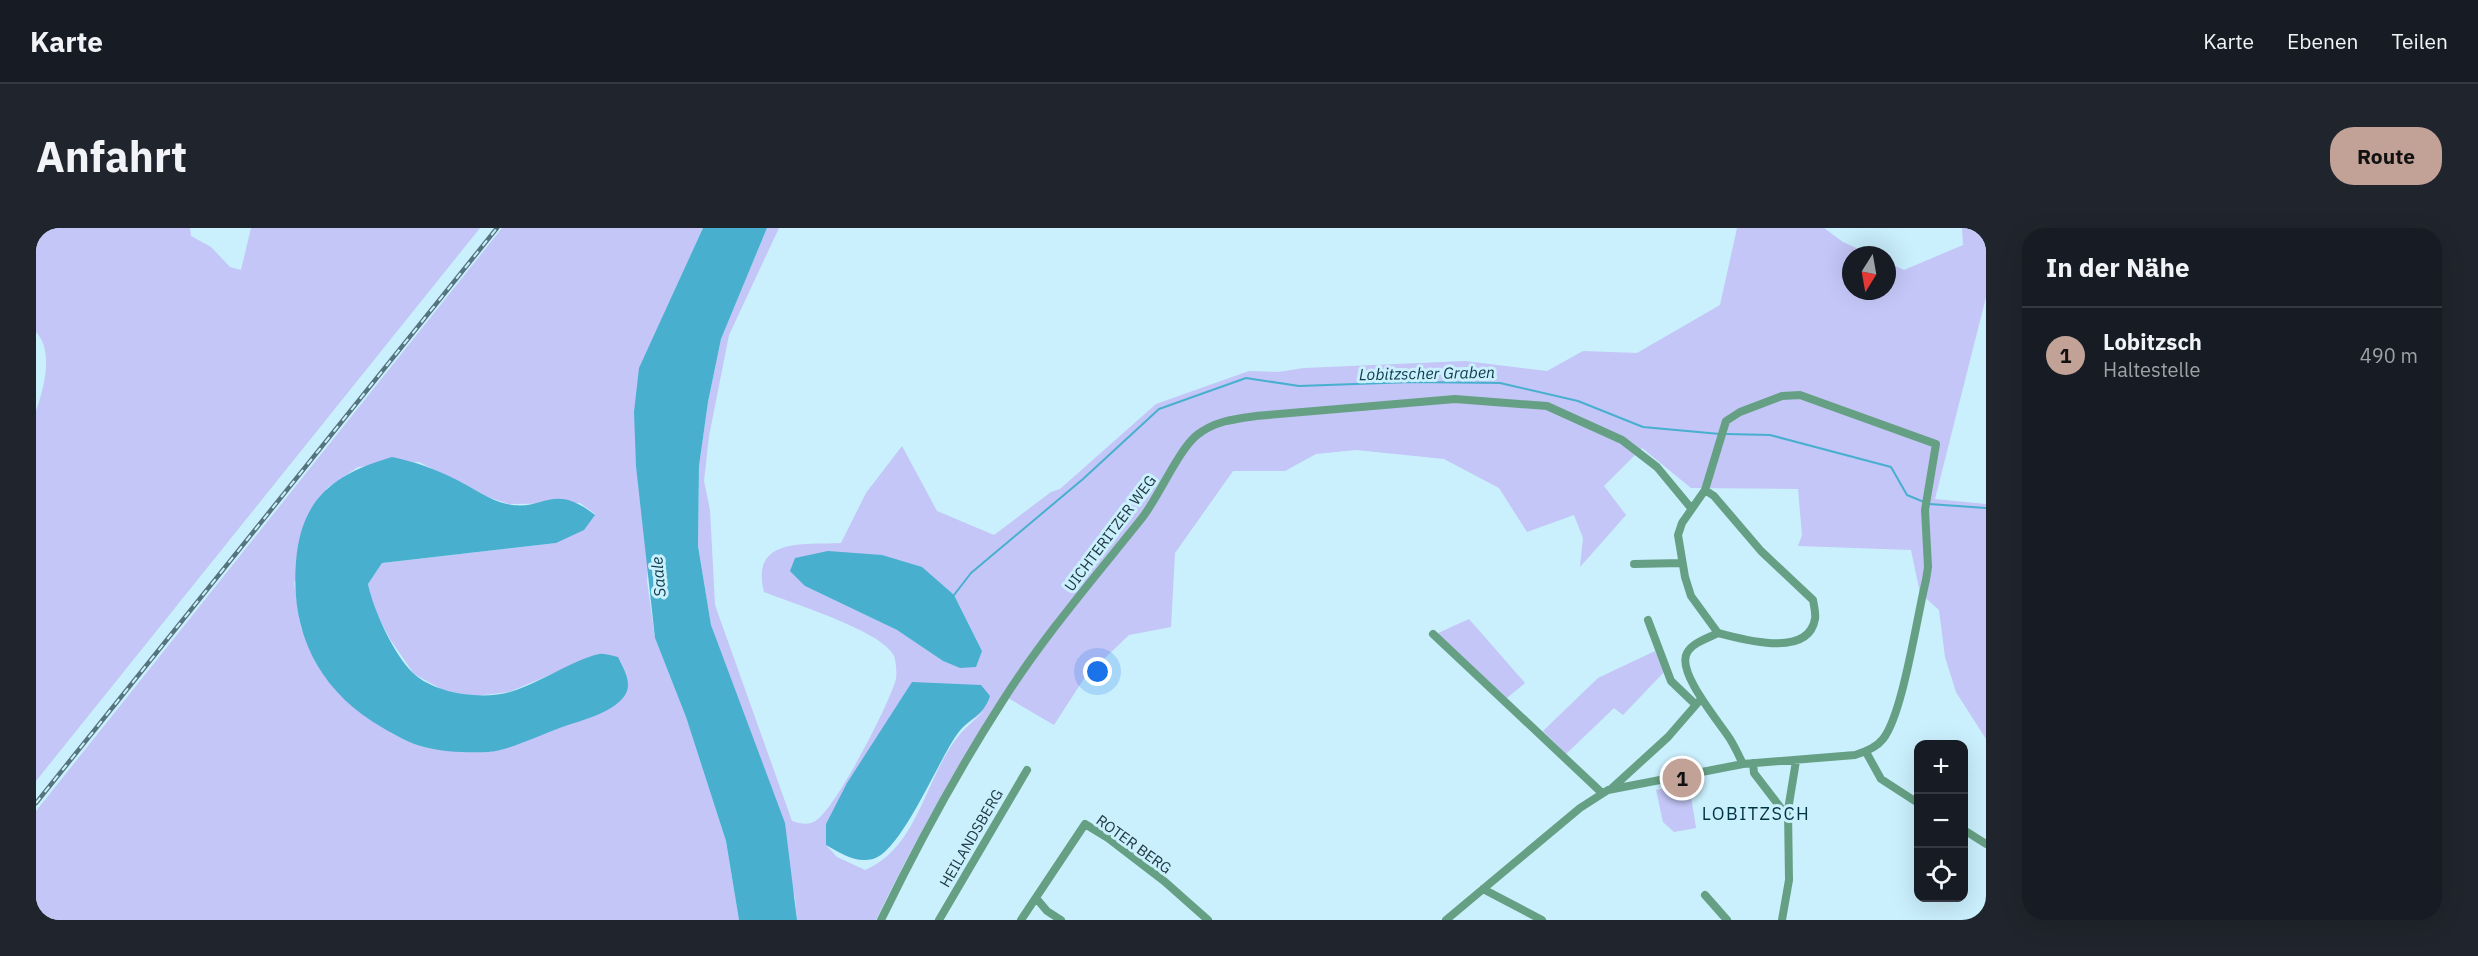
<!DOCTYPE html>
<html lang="de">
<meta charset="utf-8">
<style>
:root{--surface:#171b24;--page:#20242c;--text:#f1f3f6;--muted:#9ea1a6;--line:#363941;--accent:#c2a296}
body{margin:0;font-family:"IBM Plex Sans",sans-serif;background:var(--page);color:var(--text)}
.controls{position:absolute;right:18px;bottom:18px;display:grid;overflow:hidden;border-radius:12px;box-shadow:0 6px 24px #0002}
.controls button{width:54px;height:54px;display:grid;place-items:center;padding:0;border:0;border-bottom:2px solid var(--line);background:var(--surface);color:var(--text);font:30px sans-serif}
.compass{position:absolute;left:1806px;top:18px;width:54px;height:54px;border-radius:50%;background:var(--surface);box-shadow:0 6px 24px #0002;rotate:191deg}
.you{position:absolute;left:1062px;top:444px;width:21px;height:21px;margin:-15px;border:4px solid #fff;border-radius:50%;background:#1a73e8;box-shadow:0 0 0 9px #1a73e833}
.badge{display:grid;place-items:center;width:39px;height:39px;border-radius:50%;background:var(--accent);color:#111;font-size:20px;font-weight:700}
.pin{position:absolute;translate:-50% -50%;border:3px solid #fff;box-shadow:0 2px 6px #0006}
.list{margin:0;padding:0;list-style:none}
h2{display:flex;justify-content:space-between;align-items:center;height:78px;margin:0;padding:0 24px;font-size:26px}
h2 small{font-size:20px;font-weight:400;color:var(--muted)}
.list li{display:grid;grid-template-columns:39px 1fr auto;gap:18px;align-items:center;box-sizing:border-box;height:96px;padding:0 24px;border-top:2px solid var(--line)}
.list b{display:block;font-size:22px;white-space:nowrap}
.list p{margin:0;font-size:20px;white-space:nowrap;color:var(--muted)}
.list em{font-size:20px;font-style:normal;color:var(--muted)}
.icon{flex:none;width:33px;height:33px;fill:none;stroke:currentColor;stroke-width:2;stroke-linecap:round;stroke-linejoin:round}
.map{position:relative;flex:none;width:1950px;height:692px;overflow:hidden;border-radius:24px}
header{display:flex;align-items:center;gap:36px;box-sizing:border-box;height:84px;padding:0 30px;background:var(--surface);border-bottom:2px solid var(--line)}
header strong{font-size:28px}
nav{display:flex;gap:33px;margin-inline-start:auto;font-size:21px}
.intro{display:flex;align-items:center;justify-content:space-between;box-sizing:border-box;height:144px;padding:0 36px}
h1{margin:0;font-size:42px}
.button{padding:15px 27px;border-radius:24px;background:var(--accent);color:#111;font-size:21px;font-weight:700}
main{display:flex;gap:36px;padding:0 36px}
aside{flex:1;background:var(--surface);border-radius:24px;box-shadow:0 6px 24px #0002}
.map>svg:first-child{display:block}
.green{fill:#c3c6f6;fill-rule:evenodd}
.water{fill:#48afcf}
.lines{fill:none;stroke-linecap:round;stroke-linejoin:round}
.stream{stroke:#48afcf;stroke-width:2}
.minor{stroke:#66a084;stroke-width:8}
.rail-casing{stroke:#56747f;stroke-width:4.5}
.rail{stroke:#caeffd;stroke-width:2;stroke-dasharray:7;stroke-linecap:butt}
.labels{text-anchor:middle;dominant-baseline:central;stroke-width:6;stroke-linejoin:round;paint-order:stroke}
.street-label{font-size:15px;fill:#203a43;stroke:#caeffd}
.water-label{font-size:16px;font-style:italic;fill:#0d3b49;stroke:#caeffd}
.quarter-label{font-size:18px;letter-spacing:1.5px;fill:#003442;stroke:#caeffd}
</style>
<header>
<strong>Karte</strong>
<nav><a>Karte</a><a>Ebenen</a><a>Teilen</a></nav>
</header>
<div class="intro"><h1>Anfahrt</h1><a class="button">Route</a></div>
<main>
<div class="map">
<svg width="1950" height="692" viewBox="0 0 1950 692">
<rect width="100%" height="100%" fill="#caeffd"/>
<!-- green -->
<path class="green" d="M0,0H154L155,8L175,19L194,39L205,42L215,0H444L0,553V183C8,160 18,123 0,104Z
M466,0H667L627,89L611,353L619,410L650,489L690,613L703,692H0V583ZM383,234L449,268L473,276L544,275L559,286L520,315L346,335L332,356L336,377L354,411L378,446L409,463L439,468L473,464L564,426L455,524L387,519L355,505L265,400L258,355L291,260L322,239Z
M731,0H743L693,107L673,208L668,253L674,282L679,377L756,593C765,596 774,598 782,591C802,575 853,477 860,451C861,446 860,433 858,428C847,403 755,375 728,364C714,309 768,317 805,315L830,265L866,218L901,283L958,307L1015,264L1024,261L1120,176L1213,143L1242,144L1268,140L1429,133L1511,143L1547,123L1601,125L1684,77L1701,0H1788L1807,14L1836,27H1815V63H1851V34L1868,42L1927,17L1926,0H1950V69L1899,271L1950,276V511L1920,464L1909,429L1903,382L1884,365L1875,322L1762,318L1766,307L1762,261L1655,260L1606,220L1568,258L1590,287L1544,339L1547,310L1538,287L1491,304L1463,260L1408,231L1320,222L1280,226L1249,243H1197L1139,325L1135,399L1093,407L1049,449L1018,497L967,467C919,540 878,614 840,692H761L759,669L675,397L662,318L663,238L672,174L685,111ZM769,358L918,367L946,423L924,440L907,433L861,402ZM949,483C941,490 932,497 925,505C889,546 884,619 829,642L801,629L790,617V596Z
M1433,391L1489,455L1471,470L1400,406Z
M1619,423L1629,443L1587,487L1578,480L1530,526L1507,503L1562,450Z
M1653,556L1660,600L1638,604L1627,594L1620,562Z"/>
<!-- water -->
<path class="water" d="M667,0H731L685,111L672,174L663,238L662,318L675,397L749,595L761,692H703L690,613L650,489L619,410L600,238L598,184L603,140Z
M356,229C380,234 399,241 421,252C437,260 453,272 471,276C509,284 516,253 559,287L548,302L520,315L346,335L332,356C337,381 358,427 377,445C399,466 446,472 474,464C502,456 537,432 563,426C569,425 576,428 582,429C587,440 597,455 589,467C577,486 541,493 521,501C502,508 471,523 452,524C432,525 408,524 388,519C375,516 359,507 347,500C284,464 254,406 260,334C265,270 298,246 356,229Z
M792,323L846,327L886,339L918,367L946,423L940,439L924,440L907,433L861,402L769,358L754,343L759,330Z
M876,454L945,457L954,468C947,489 934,489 922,505C903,530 866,623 837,631C819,635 806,626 790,617V596L811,555Z"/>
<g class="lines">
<!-- stream -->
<path class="stream" d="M1690,206L1734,207L1855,239L1871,267L1888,274
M1893,276L1950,280
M918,367L935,345L1047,251L1123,181L1210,150L1263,158L1376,154L1464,155L1542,173L1607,199L1684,206"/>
<!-- minor -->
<path class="minor" d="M1598,336L1645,335
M1612,392L1635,453L1659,476
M1682,405C1672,410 1656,415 1651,425C1640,444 1684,495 1694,511C1699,519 1703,528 1707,536
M1397,406L1566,565
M1830,524L1845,551L1882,575
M1717,535L1718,545L1751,588
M1575,561L1632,509L1665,471
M1928,602L1950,616
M1447,661L1506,692
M1669,667L1691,692
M1000,670L1011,683L1025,692
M845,692C881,618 921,544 966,474C1007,409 1058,350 1106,290C1122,270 1143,221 1161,207C1179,193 1198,191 1220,188L1419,171L1511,178L1586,212L1621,239L1655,280
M903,692L991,542
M985,692L1049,596L1072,610L1128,653L1172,692
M1410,692L1544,580L1572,562L1707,536L1819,527C1829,524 1840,520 1847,511C1867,486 1881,388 1890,352L1892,339L1889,282L1900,216L1764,167L1746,168L1704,184L1690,193L1669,262L1646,295L1642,307L1649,349L1655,368L1682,405C1706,411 1772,431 1779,391C1780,385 1778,378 1777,372L1725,323L1678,268L1669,262
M1746,692L1753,652L1752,582L1760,533"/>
<!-- rail casing -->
<g class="rail-casing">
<path id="rail" d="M0,575L461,0"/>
</g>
<!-- rail -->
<use href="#rail" class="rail"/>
</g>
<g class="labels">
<!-- street labels -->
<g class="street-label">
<text transform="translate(1074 305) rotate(-53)">UICHTERITZER WEG</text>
<text transform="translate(935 610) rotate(-60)">HEILANDSBERG</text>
<text transform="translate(1098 616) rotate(36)">ROTER BERG</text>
</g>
<!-- water labels -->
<g class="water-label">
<text transform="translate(1391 145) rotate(-1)">Lobitzscher Graben</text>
<text transform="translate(622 349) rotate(-95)">Saale</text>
</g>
<!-- quarter labels -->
<g class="quarter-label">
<text x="1720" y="585">LOBITZSCH</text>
</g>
</g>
</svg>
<div class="controls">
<button>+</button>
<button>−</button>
<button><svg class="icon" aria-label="locate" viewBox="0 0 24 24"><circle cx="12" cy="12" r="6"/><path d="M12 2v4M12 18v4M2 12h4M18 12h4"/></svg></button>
</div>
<svg class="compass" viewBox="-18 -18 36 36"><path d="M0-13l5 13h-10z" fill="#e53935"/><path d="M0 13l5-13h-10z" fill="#9ea1a6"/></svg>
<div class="you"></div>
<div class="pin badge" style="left:1646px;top:550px">1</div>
</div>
<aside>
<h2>In der Nähe<small></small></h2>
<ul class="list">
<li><span class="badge">1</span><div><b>Lobitzsch</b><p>Haltestelle</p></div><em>490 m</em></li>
</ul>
</aside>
</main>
